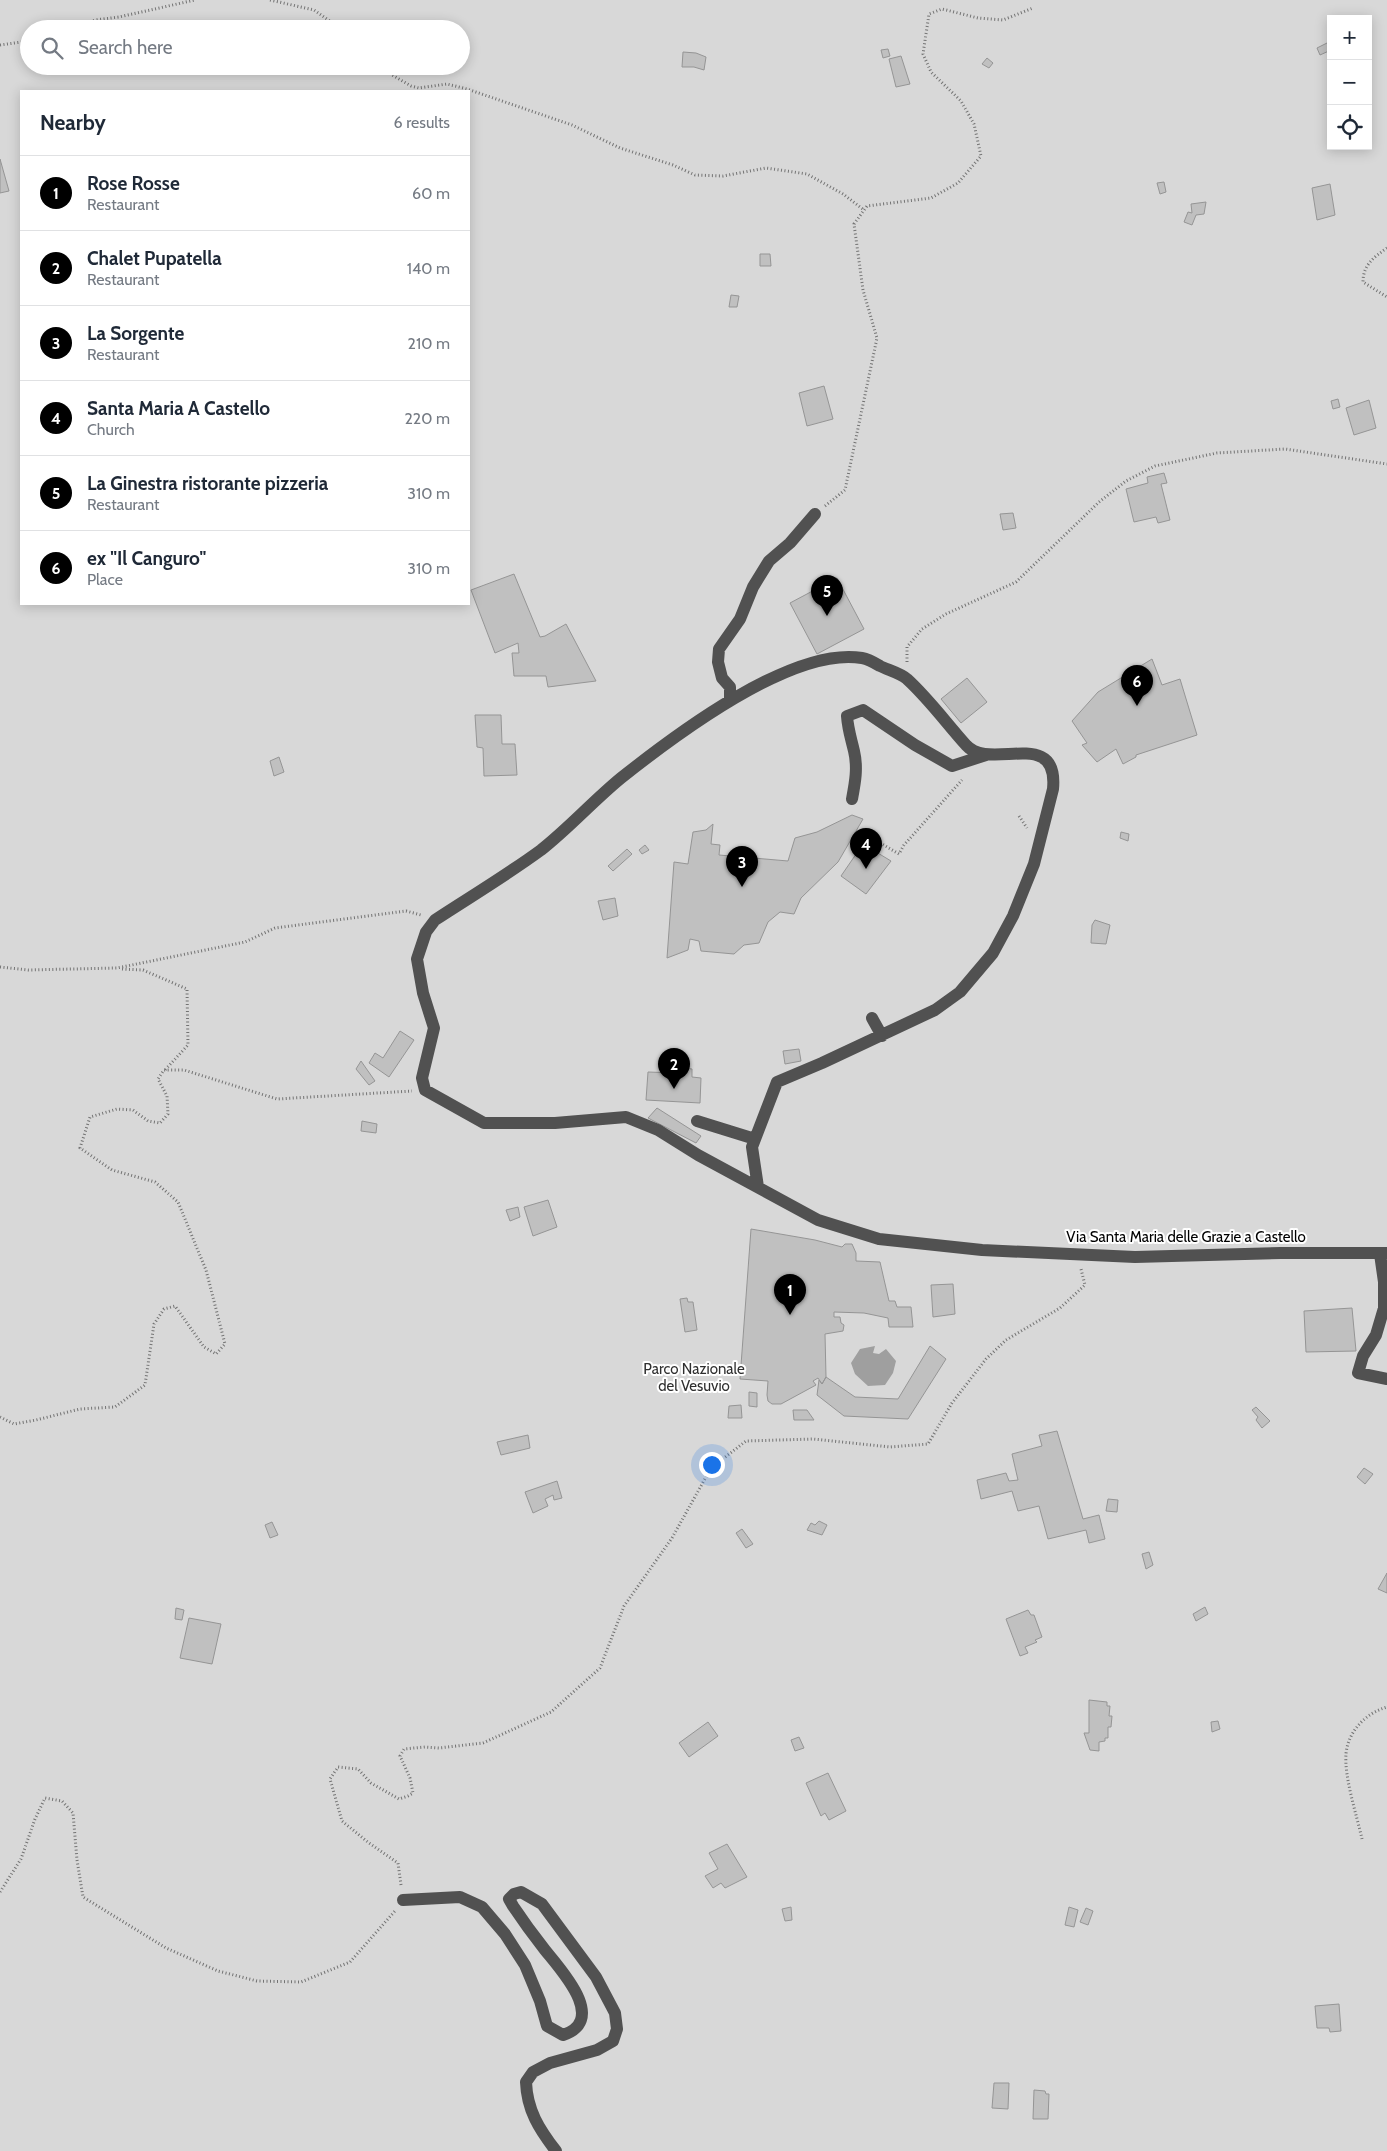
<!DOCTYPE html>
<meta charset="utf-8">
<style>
:root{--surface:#fff;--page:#f6f6f7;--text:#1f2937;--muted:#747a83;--line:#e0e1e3;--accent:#000}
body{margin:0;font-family:Cabin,sans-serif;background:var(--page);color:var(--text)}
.controls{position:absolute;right:15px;top:15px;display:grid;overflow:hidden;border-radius:0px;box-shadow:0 2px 12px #0003}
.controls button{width:45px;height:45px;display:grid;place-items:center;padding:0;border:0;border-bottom:1px solid var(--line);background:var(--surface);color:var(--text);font:25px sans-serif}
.you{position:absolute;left:711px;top:1464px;width:18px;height:18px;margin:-12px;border:4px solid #fff;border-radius:50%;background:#1a73e8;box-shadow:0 0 0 8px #1a73e833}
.badge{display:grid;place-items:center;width:32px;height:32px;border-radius:50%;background:var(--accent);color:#fff;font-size:16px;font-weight:700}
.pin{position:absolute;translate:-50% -41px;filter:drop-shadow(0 1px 2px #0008)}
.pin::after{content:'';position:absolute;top:26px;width:18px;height:15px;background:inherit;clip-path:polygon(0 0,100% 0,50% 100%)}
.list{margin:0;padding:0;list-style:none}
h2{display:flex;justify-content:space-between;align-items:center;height:65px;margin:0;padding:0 20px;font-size:21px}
h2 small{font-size:16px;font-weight:400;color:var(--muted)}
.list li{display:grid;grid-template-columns:32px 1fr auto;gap:15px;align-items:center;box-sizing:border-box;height:75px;padding:0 20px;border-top:1px solid var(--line)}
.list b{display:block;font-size:19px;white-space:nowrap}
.list p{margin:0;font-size:16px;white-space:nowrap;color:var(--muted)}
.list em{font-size:16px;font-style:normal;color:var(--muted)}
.icon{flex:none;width:28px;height:28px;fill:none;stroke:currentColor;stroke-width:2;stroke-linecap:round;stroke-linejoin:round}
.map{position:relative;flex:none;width:1387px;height:2151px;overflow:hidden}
.search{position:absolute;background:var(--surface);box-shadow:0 2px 12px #0003;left:20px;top:20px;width:450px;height:55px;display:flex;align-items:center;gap:12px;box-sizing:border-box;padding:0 18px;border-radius:28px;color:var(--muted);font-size:19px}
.panel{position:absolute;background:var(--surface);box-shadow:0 2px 12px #0003;left:20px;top:90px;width:450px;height:515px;border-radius:0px}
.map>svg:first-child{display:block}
.green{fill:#d8d8d8;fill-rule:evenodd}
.water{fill:#9f9f9f}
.building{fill:#c0c0c0;stroke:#959595}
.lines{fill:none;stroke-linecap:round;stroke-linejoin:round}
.path{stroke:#737373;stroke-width:3;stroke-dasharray:1 2.5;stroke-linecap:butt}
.minor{stroke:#515151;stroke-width:12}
.labels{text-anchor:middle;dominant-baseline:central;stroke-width:4;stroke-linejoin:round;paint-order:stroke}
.street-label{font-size:15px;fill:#000;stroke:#fff}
.park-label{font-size:15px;fill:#2f2f2f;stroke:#fff}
</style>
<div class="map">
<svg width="1387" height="2151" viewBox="0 0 1387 2151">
<rect width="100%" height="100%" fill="#fff"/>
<!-- green -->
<path class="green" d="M0,0H1387V2151H0ZM1331,19H1368V146H1331ZM29,29H461V66H29ZM21,91H469V604H21Z"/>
<!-- water -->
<path class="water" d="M875,1346L873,1353L879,1354L886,1349L896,1361L893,1373L885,1385L868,1386L855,1374L851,1363L860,1349Z"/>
<!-- building -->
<path class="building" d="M1331,41V50L1320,55L1317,48Z
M888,49L890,56L883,58L881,50Z
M683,52L696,53L706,57L704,70L694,67H682Z
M901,56L910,84L896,87L889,59Z
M987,58L993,63L989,68L982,64Z
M0,159L9,191L0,193Z
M1164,182L1166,192L1160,194L1157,183Z
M1330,184L1335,215L1317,220L1312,188Z
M1206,202L1204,214L1196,215L1192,225L1184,222L1188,212L1192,213L1191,204Z
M760,254H770L771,266H760Z
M731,295L739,296L737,307H729Z
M824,386L833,419L807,426L799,393Z
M1338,399L1340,407L1333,409L1331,401Z
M1369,400L1376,428L1354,435L1346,408Z
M1164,473L1167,483L1161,484L1170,520L1158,523L1156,517L1134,522L1126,489L1148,483L1147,477Z
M1013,513L1016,528L1003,530L1000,514Z
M514,574L540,637L545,636L566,624L596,681L548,687L546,676H514L512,653H519L518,643L495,653L471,590Z
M837,578L864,629L817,654L790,603Z
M1152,659L1162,685L1180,679L1197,735L1136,755V757L1123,764L1116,749L1097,762L1082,745L1087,743L1072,721L1098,692Z
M967,678L987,702L961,723L941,699Z
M475,715H501L502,744H515L517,775L484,776L483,748L477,747Z
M279,757L284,772L274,776L270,761Z
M852,815L863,819L838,862L801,898L794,914L780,912L768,922L759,943L744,945L734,954L701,951L699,941L690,939L688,950L667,958L674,862L688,864L693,832L706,830L713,824L711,844L720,845L719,855L788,861L795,838L817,832Z
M1121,832L1129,834L1128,841L1120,838Z
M863,844L891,861L866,894L841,876Z
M645,845L649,850L642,854L639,850Z
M627,849L632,854L613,871L608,866Z
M615,898L618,916L603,920L598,901Z
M1095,920L1110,925L1106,944L1091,943L1092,925Z
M400,1031L414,1040L389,1077L369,1063L375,1053L383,1058Z
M799,1049L801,1061L785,1064L783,1051Z
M361,1061L375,1081L369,1085L356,1069Z
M676,1067L692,1069V1077L701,1078L700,1103L646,1100L648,1072L676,1073Z
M657,1108L701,1136L696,1143L648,1118Z
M362,1121L377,1124L376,1133L361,1131Z
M548,1200L557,1227L533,1236L524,1207Z
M518,1207L520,1217L510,1221L506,1210Z
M751,1229L815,1240L842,1247L845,1244H852L856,1253V1261L880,1262L889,1301H895L897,1307H911L913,1327H889L888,1318L864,1313L834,1312V1317H840L841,1323L844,1325L843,1331L825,1334L826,1377L822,1384L818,1378L813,1381L816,1385L781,1404H772L768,1401L767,1395L768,1381L740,1379Z
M953,1284L955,1314L933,1317L931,1285Z
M687,1298L688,1302H693L697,1330L685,1332L680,1299Z
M1352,1308L1356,1351L1306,1352L1304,1311Z
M930,1346L946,1359L908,1419L844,1416L817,1395L819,1380L822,1384L826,1377L855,1397L898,1399Z
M749,1392L757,1393V1407L749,1406Z
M741,1405L742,1418H728L729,1406Z
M1256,1407L1270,1421L1262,1428L1256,1420L1258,1417L1252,1410Z
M793,1410H807L814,1420H794Z
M1057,1431L1083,1519L1099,1515L1105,1539L1089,1543L1086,1530L1048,1539L1039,1506L1018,1511L1012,1491L981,1499L977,1480L1006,1473L1009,1481L1018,1480L1012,1454L1042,1446L1039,1435Z
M528,1435L530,1448L501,1455L497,1442Z
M1364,1468L1373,1474L1365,1484L1357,1477Z
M557,1481L562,1498L554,1500L553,1495L545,1499L548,1506L533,1513L525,1492Z
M1108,1499L1118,1500L1117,1512L1106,1511Z
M819,1521L827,1525L822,1535L807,1530L811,1523L815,1525Z
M272,1522L278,1535L270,1538L265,1525Z
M742,1529L753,1544L746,1548L736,1533Z
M1149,1552L1153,1565L1146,1569L1142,1554Z
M1387,1573V1593L1378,1589Z
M1205,1607L1208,1614L1196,1621L1193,1614Z
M176,1608L184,1610L182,1620L175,1619Z
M1028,1610L1031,1615H1034L1042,1637L1035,1640L1037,1642L1025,1647L1028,1653L1020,1656L1006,1619Z
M189,1618L221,1624L212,1664L180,1658Z
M1089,1700L1107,1702V1706H1110L1109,1716H1112L1111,1727H1108V1738H1105V1741L1099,1742V1751L1090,1750L1084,1733H1089Z
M1218,1721L1220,1729L1212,1732L1211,1722Z
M708,1722L718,1736L689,1757L679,1743Z
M799,1737L804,1748L795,1751L791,1740Z
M828,1773L846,1811L829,1820L825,1813L821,1816L806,1783Z
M727,1844L747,1877L725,1888L721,1883L713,1888L705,1876L718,1869L709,1853Z
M791,1907L792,1920L785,1921L782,1909Z
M1069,1907L1078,1910L1074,1927L1065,1925Z
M1086,1908L1093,1911L1088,1925L1080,1922Z
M1339,2004L1341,2031L1330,2032L1329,2028H1317L1315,2006Z
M994,2083H1009L1008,2109L992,2108Z
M1034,2090L1045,2091L1046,2094H1049L1048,2119H1033Z"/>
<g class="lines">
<!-- path -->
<path class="path" d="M270,0L314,10L341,29
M74,29L95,20L119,17L195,0
M0,45L29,41
M382,66L392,75L411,86L419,88L447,84L467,89L572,125L620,148L673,165L695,175L723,176L766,168L807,174L843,194L864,210
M1387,248C1374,257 1363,265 1363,282L1387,297
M825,506L845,490L877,338L863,290L854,224L867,206L931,198L958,183L981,156L974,124L961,101L931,72L923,54L929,14L942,9L978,18L1003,20L1033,8
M907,662V647L922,629L946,614L1016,582L1099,502L1126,481L1155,466L1217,453L1285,449L1387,464
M1019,816L1027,828
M877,852L882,844L899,854L904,845L962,780
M0,967L28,970L117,968L245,942L275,928L406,911L421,915
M122,969L143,970L187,989L188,1045L165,1070
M0,1417L14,1424L36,1420L80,1409L115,1407L145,1385L154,1324L164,1309L175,1306L204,1347L216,1354L225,1344L206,1270L178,1202L155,1182L112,1170L80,1148L90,1117L117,1109L133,1110L148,1121L160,1123L168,1114L167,1096L158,1079L164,1070H184L277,1099L412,1091
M1362,1839C1357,1816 1344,1777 1346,1754C1348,1731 1366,1713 1387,1707
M401,1885L398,1863L369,1843L342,1821L330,1779L338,1767L358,1769L371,1783L399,1799L408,1796L413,1793L410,1778L400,1756L404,1749L425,1747L439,1748L483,1743L551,1712L600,1668L624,1606L672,1538L711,1468L746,1441L813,1439L890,1447L928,1444L952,1403L986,1359L1006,1340L1060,1308L1085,1285L1081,1269
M0,1892L21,1859L35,1819L45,1798L62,1801L73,1813L77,1860L83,1897L166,1948L218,1971L257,1981L301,1982L350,1962L395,1911"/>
<!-- minor -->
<path class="minor" d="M730,701V687L722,678L718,662L719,649L740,619L753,587L769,561L790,543L815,514
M852,799C855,783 858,768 854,751C851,738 848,730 847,716L863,710L915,745L952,766L986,755
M872,1018L882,1036
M697,1121L755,1139
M758,1187L752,1147L777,1082L822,1063L935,1010L960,992L993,953L1013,916L1034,864L1053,789C1059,726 989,772 966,745C947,724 929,699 907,679C900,673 888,670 880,666C875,663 868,659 862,658C792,646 674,736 621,778C593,801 569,828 541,850C507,875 470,897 435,920L426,932L417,959L423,993L434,1028L422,1078L425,1090L484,1123H555L626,1117L658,1130L698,1155L818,1220L879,1239L982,1250L1135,1257L1281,1253H1387
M1380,1254L1384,1282V1308L1376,1335L1363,1356L1358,1373L1387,1379
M403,1900L460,1897L482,1907L505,1934L525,1965L540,2001L547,2026L563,2035C608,2020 561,1970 545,1950C534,1936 523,1921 513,1906L509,1899L514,1894L521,1892L542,1904L596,1977L615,2013L617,2029L613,2041L597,2050L550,2063L533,2072L526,2082C527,2110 539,2129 556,2151"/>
</g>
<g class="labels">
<!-- street labels -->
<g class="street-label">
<text x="1186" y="1237">Via Santa Maria delle Grazie a Castello</text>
</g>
<!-- park labels -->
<g class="park-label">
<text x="694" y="1369">Parco Nazionale<tspan x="694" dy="17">del Vesuvio</tspan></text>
</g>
</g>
</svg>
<div class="controls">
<button>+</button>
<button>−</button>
<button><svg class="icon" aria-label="locate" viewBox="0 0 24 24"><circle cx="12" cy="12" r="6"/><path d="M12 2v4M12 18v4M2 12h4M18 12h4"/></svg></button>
</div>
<div class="you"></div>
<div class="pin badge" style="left:790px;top:1315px">1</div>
<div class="pin badge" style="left:674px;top:1089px">2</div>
<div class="pin badge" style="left:742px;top:887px">3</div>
<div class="pin badge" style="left:866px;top:869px">4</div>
<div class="pin badge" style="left:827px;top:616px">5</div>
<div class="pin badge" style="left:1137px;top:706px">6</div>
<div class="search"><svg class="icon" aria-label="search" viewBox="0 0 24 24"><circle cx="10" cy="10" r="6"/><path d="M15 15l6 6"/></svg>Search here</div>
<section class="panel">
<h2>Nearby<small>6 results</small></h2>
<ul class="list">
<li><span class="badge">1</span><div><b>Rose Rosse</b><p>Restaurant</p></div><em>60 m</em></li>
<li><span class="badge">2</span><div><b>Chalet Pupatella</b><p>Restaurant</p></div><em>140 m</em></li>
<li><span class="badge">3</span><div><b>La Sorgente</b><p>Restaurant</p></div><em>210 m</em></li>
<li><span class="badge">4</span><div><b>Santa Maria A Castello</b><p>Church</p></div><em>220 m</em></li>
<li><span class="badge">5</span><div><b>La Ginestra ristorante pizzeria</b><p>Restaurant</p></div><em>310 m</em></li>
<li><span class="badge">6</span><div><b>ex &quot;Il Canguro&quot;</b><p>Place</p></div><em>310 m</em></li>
</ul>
</section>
</div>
